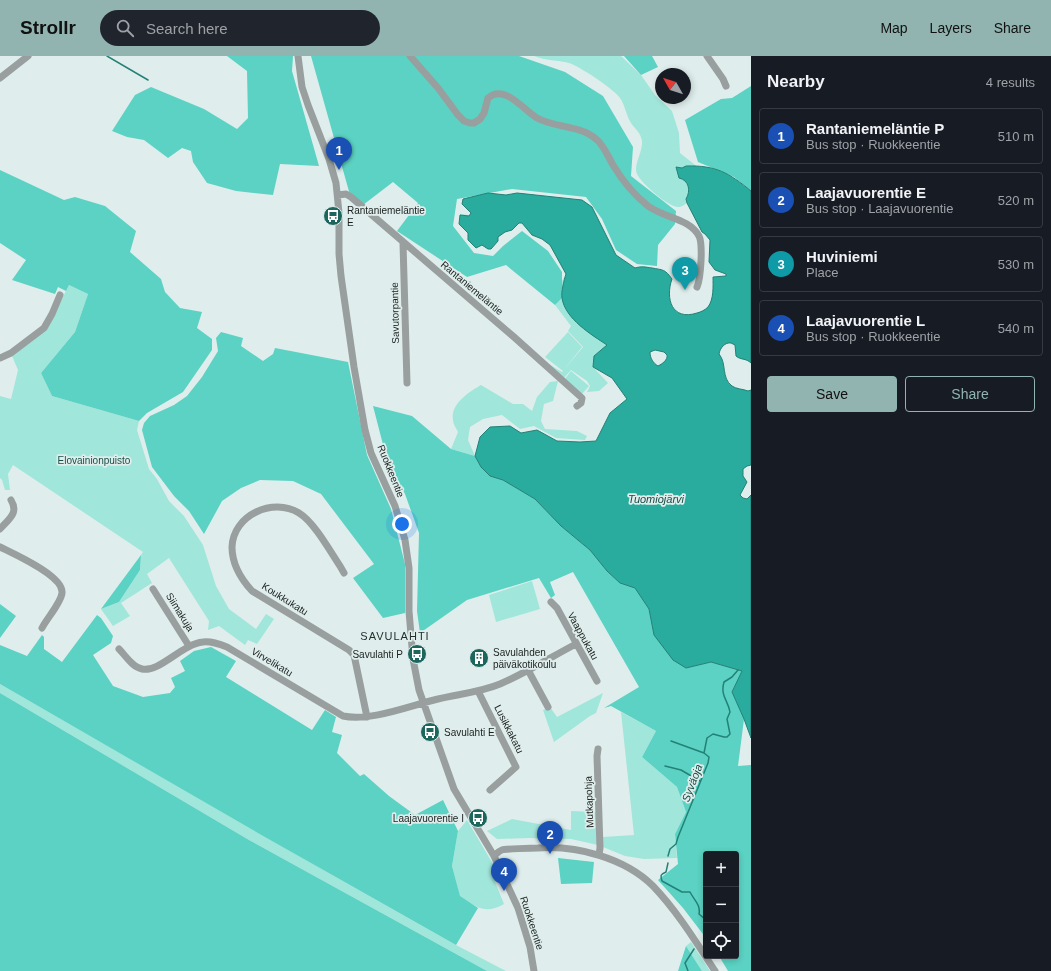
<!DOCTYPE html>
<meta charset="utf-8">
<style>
:root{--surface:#171b24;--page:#20242c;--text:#f1f3f6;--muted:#9ea1a6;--line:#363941;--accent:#91b4b1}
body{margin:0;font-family:Helvetica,sans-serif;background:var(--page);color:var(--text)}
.controls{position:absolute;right:12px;bottom:12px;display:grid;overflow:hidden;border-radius:4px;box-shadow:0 2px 6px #0003}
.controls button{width:36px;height:36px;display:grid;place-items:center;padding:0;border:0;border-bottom:1px solid var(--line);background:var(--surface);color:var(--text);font:20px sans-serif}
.compass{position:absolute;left:655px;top:12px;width:36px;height:36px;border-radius:50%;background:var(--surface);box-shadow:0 2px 6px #0003;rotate:309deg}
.you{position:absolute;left:402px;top:468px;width:14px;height:14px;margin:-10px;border:3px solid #fff;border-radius:50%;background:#1a73e8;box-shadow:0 0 0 6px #1a73e833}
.badge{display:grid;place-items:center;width:26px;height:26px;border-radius:50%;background:var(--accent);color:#fff;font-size:13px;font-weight:700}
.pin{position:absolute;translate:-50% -33px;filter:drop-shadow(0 1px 2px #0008)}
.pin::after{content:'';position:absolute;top:21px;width:14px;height:12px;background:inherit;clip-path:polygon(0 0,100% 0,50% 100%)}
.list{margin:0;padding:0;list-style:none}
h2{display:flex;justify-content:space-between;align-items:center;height:52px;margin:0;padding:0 16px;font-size:17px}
h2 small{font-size:13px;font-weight:400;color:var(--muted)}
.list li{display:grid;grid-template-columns:26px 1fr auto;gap:12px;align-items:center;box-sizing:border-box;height:56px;margin:0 8px 8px;padding:0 8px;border:1px solid var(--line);border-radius:4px}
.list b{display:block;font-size:15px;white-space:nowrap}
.list p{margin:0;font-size:13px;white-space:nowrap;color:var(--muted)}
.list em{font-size:13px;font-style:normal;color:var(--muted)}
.actions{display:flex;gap:8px;padding:12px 16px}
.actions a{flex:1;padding:9px 0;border:1px solid var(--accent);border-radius:4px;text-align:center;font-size:14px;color:var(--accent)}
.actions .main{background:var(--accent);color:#111}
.icon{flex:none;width:22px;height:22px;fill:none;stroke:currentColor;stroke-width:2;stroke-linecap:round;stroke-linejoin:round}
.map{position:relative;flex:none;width:751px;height:915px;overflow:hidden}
header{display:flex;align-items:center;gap:24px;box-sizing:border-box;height:56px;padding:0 20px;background:var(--accent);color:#111}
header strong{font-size:19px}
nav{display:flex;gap:22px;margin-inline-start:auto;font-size:14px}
.search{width:280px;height:36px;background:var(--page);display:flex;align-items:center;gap:10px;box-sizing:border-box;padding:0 14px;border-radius:22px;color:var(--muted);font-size:15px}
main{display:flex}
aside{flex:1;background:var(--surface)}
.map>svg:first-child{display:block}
.green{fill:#a1e6db}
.forest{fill:#5bd2c3}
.water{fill:#29ab9d;stroke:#248177;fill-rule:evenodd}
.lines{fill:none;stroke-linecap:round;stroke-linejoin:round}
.stream{stroke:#248177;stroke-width:1.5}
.minor{stroke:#999f9e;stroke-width:7}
.labels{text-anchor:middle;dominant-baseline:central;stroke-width:3.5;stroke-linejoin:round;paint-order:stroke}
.poi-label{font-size:10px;fill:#1a201f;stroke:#dfeeec;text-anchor:start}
.street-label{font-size:10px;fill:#1a201f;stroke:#dfeeec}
.park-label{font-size:10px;fill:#1a4e48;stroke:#dfeeec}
.water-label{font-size:11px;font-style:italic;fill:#174b45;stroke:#dfeeec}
.neighbourhood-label{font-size:11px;letter-spacing:1px;fill:#232f2d;stroke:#dfeeec}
</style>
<header>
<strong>Strollr</strong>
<div class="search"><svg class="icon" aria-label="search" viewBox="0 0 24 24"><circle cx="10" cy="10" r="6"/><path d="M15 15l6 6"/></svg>Search here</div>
<nav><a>Map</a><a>Layers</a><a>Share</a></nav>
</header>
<main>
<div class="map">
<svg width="751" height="915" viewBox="0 0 751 915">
<rect width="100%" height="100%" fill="#dfeeec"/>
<!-- green -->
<path class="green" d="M534,0H621L641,19L655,39L672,55L679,77L680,97L699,112L686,110L682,113L678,111L681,122C689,126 691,135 686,143L687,147C685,148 682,151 679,151C669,152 641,127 637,118C633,109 643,96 642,85C641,77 635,73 631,67C626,59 625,49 620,42C614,33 579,10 569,7C557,4 546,5 534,0Z
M488,137L506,139L517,137L582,144L592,151L616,199L608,289L593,311L608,327L599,335L587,336L590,330L587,325L571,314L564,322L545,306L562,316L563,315L545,301L568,276L582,291L563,315L583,291L568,275L571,270L555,249L562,242V225L566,218L550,189L541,182L532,179L522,167H519L512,174L505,176L498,181V185L491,193H488L482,189L476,192L468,184V177L459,168L460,158L469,159L471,157L462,148L463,143Z
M69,229L88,238L75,276L41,317L52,340L139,365L137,374L149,413L157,423L169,445L184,460L203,489L216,530L229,553L256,573L266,558L274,563L257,588L248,584L245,589L219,570L208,574L209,565L169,502L147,518L152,527L121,547L130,560L113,570L101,553L119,546L140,514L141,499L143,496L13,409L8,418L10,434H5L2,424L0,422V340L11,343L18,314L12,300L46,274Z
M571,315L589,330L582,338L564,324Z
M558,325L553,345L544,348L541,365L545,373L577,375L587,380L585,384L556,382L534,370L520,373L502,359L483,363L470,371L468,384L475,400L451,393L458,376C456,372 453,368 453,364C450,348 469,336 481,329L513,348H523L532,355L537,341L550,326Z
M532,525L540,553L496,566L489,539Z
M0,628L341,824L456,889L506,915H487L249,784L0,637Z
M603,637L596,657L590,660L554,686L543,654L550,651L557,661Z
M621,656L656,675L642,701L677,731L686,756L675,778L677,802L644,803L625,800L603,791V781L634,779Z
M571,755L597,756L598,789L571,783L529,782L497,783L487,775L512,763L571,774Z
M467,764L496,813L495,826L504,848C485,859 477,851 460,841L452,810L458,775Z
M691,886L710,915H702L686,890Z"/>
<!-- forest -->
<path class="forest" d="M227,0H293L292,15L319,110L280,108L273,139L236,135L207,127L193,106L191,95L182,92L168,102L144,84L127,81L112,75L135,39L151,31L204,53L237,73L248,62L247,15Z
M311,0H519L565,16L603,40L633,91L631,120L676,155L675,168L658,189L657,210L637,208L616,194L602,163L586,141L512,133L457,143L453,170L474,197L493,200L503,190L522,175L548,195L562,216V242L555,249L506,209L467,221L397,175L418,147L393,126L363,149L350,139Z
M624,0H652L658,11L641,19Z
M751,30V135L734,121L698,106L685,64L721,43L732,42Z
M0,114L64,144L75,141L105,150L136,175L130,196L161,223L165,236L180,252L202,256L197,272L212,283V294L183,336L147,357L139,365L52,340L41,317L75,276L88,238L69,229L66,235L58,231L55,238L12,224L26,204L0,187Z
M221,276L243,282L241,290L263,305L273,298L275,292L348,306L367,399L391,453L405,508V557L383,562L353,522L374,508L321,438L293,425L260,424L241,432L222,445L204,478L189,455L174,440L152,411L142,374L144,367L150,360L174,349L187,340L202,321L218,295L216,282Z
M373,350L412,360L451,393L475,400L481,411L490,420L503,424L535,443L561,470L590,494L607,515L620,527L635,532L649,553L654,579L686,612L711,606L742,615L732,636L744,663L738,710L751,709V915H728L719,900H736V798H706V882L683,852L658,824L678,808L675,778L686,756L677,731L642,701L656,675L611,650L604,652L639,631L573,516L550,526L555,539L551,542L539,522L467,544L420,577L417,555L419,477L405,438L387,404Z
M141,499L140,514L119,546L101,553Z
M0,548L16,560L0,582Z
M97,559L101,562L113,580L111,587L93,599L113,630L143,641L170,637L175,631L171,622L185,615L180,605L194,595L211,591L236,605L226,621L312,674L325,654L336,661L332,676L342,679L337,697L360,720L364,718L389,740L415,759L443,744L458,775L452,810L460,840L478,852L456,889L265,781L0,628V589L27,600L42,579L44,581V593L62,606Z
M0,637L249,784L487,915H0Z
M558,802L594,806L592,827L561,828Z
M686,890L702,915H678Z"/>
<!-- water -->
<path class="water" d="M686,110C716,109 729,117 751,135V307C746,302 740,304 736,300L735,289L731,287C725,286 720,292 719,298C727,307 721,322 732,330C736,333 743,333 748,335L751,334V409L747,410L743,413V420L747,426L740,439L743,442L747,443L751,439V682L744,663L732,636L742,615L711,606L686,612L673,604L654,579L649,553L635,532L620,527L607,515L590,494L561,470L535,443L503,424L490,420L481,411L475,400L480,381L490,371L510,370L521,377L537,374L557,385L580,386L596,385L610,357L627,343L612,322L593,311L594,300L607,289C592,279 565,263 562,242C561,236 564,224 566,218L550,189L542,183L532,179L522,167H519L512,174L505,176L498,181V185L491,193H488L482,189L476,192L468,184V177L459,168L460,159L469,160L471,157L462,148L463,143L488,137L506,139L517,137L582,144L592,151L616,199L635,212C642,210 645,211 652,212C663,214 665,213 672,223C665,243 672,265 697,257C701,256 705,254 708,251C714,243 713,230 713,221L726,220V218L715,214L709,206L710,184L705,178L702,176L687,147L686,143C691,135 689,124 679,122L676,111L682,112ZM655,294L664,296L667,299C668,304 662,308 658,310C653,307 650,302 650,296Z"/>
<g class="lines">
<!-- stream -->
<path class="stream" d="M107,0L148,24
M671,685L704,697
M665,710L681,714L700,725
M668,800L670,793L676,788L678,781L708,707L709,701L704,697L707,682L713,678L724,681H727L730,678L727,663L730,656C728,644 720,640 724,626L732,621L738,614
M668,807L666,816C661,818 660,819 662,825L682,836H690C694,844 701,849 699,858L706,864
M688,915L685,907L694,893"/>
<!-- minor -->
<path class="minor" d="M298,0L302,31L308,49L329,103L336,127L339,157V198L341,220L354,311L365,374L371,397L395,450L405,484L409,512V555L413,603L419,634L454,733L494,800L518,852L530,891L534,915
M410,0L438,32L458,59L464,65L470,67H474L480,63L484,57L488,42C505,27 524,55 537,62C555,72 580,69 596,83C604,89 608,101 613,109C622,124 633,138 648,150C664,162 689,162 699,180C703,188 701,222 697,231
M707,0L723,23L726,30
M0,22L28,0
M338,139L346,138L351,141L514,281L582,342L581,347L577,350
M403,187L407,327
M0,302L11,297L44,272L52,258L60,239
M0,473C9,463 19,457 11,444
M0,491C14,498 64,520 62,537C61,547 47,562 42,572
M344,517L340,510C330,495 314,466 299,457C273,441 233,459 232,491C232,508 241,523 252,535L349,594L354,599L367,661
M153,533L189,590
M551,546L557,552L597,625
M119,593C126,600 132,611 142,613C159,617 182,588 203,586C211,585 219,588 227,591L343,660C370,666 412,649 438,643C459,638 481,636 500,628C526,617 551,601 576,588
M528,614L548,651
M478,635L516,711L490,734
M598,693L597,700L600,792L599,799
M494,800C496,798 499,795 502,794C505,793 532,792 538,792C576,789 625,802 653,830C677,855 696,886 715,915"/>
</g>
<!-- icons -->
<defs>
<g id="bus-disc" transform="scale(1)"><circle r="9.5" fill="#1c665d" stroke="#dfeeec"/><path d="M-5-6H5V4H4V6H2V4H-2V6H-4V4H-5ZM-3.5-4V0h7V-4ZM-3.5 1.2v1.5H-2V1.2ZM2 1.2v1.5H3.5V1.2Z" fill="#fff"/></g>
<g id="building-disc" transform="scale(1)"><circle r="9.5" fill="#1c665d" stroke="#dfeeec"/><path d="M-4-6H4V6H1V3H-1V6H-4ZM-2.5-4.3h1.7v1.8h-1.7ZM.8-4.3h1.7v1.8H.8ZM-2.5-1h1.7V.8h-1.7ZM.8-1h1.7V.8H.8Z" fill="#fff"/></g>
</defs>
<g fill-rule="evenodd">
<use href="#bus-disc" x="333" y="160"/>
<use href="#bus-disc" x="417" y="598"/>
<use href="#building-disc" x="479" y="602"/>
<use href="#bus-disc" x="430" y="676"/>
<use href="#bus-disc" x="478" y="762"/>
</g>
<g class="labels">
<!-- poi labels -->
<g class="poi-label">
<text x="347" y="154">Rantaniemeläntie<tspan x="347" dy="12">E</tspan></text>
<text x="493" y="596">Savulahden<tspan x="493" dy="12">päiväkotikoulu</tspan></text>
<text x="403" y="598" text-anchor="end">Savulahti P</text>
<text x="444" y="676">Savulahti E</text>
<text x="464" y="762" text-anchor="end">Laajavuorentie I</text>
</g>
<!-- street labels -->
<g class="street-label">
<text transform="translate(472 232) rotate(40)">Rantaniemeläntie</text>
<text transform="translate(395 257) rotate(-91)">Savutorpantie</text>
<text transform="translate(391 415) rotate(68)">Ruokkeentie</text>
<text transform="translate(285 543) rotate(32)">Koukkukatu</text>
<text transform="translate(180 556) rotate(58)">Siimakuja</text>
<text transform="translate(583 580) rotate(61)">Vaappukatu</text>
<text transform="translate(272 606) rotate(31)">Virvelikatu</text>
<text transform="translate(509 673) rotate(63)">Lusikkakatu</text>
<text transform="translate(589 746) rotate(-92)">Mutkapohja</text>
<text transform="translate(532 867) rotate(72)">Ruokkeentie</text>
</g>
<!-- park labels -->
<g class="park-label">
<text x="94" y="404">Elovainionpuisto</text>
</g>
<!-- water labels -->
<g class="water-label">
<text x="656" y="443">Tuomiojärvi</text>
<text transform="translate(692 727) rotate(-69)">Syväoja</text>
</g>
<!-- neighbourhood labels -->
<g class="neighbourhood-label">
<text x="395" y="580">SAVULAHTI</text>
</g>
</g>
</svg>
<div class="controls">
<button>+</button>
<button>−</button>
<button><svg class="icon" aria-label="locate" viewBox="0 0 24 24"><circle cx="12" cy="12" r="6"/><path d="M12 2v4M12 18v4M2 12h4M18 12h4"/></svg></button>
</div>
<svg class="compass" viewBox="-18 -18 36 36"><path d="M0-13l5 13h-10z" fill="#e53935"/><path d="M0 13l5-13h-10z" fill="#9ea1a6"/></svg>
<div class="you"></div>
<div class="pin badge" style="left:339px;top:114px;background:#1a4fb4">1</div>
<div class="pin badge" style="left:550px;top:798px;background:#1a4fb4">2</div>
<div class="pin badge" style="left:685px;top:234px;background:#0f9aa8">3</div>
<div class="pin badge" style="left:504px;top:835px;background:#1a4fb4">4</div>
</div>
<aside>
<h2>Nearby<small>4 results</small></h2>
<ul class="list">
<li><span class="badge" style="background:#1a4fb4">1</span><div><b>Rantaniemeläntie P</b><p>Bus stop · Ruokkeentie</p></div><em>510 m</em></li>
<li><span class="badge" style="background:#1a4fb4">2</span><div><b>Laajavuorentie E</b><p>Bus stop · Laajavuorentie</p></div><em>520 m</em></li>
<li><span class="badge" style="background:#0f9aa8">3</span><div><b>Huviniemi</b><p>Place</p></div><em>530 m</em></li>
<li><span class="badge" style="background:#1a4fb4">4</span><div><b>Laajavuorentie L</b><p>Bus stop · Ruokkeentie</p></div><em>540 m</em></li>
</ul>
<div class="actions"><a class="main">Save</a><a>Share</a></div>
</aside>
</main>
